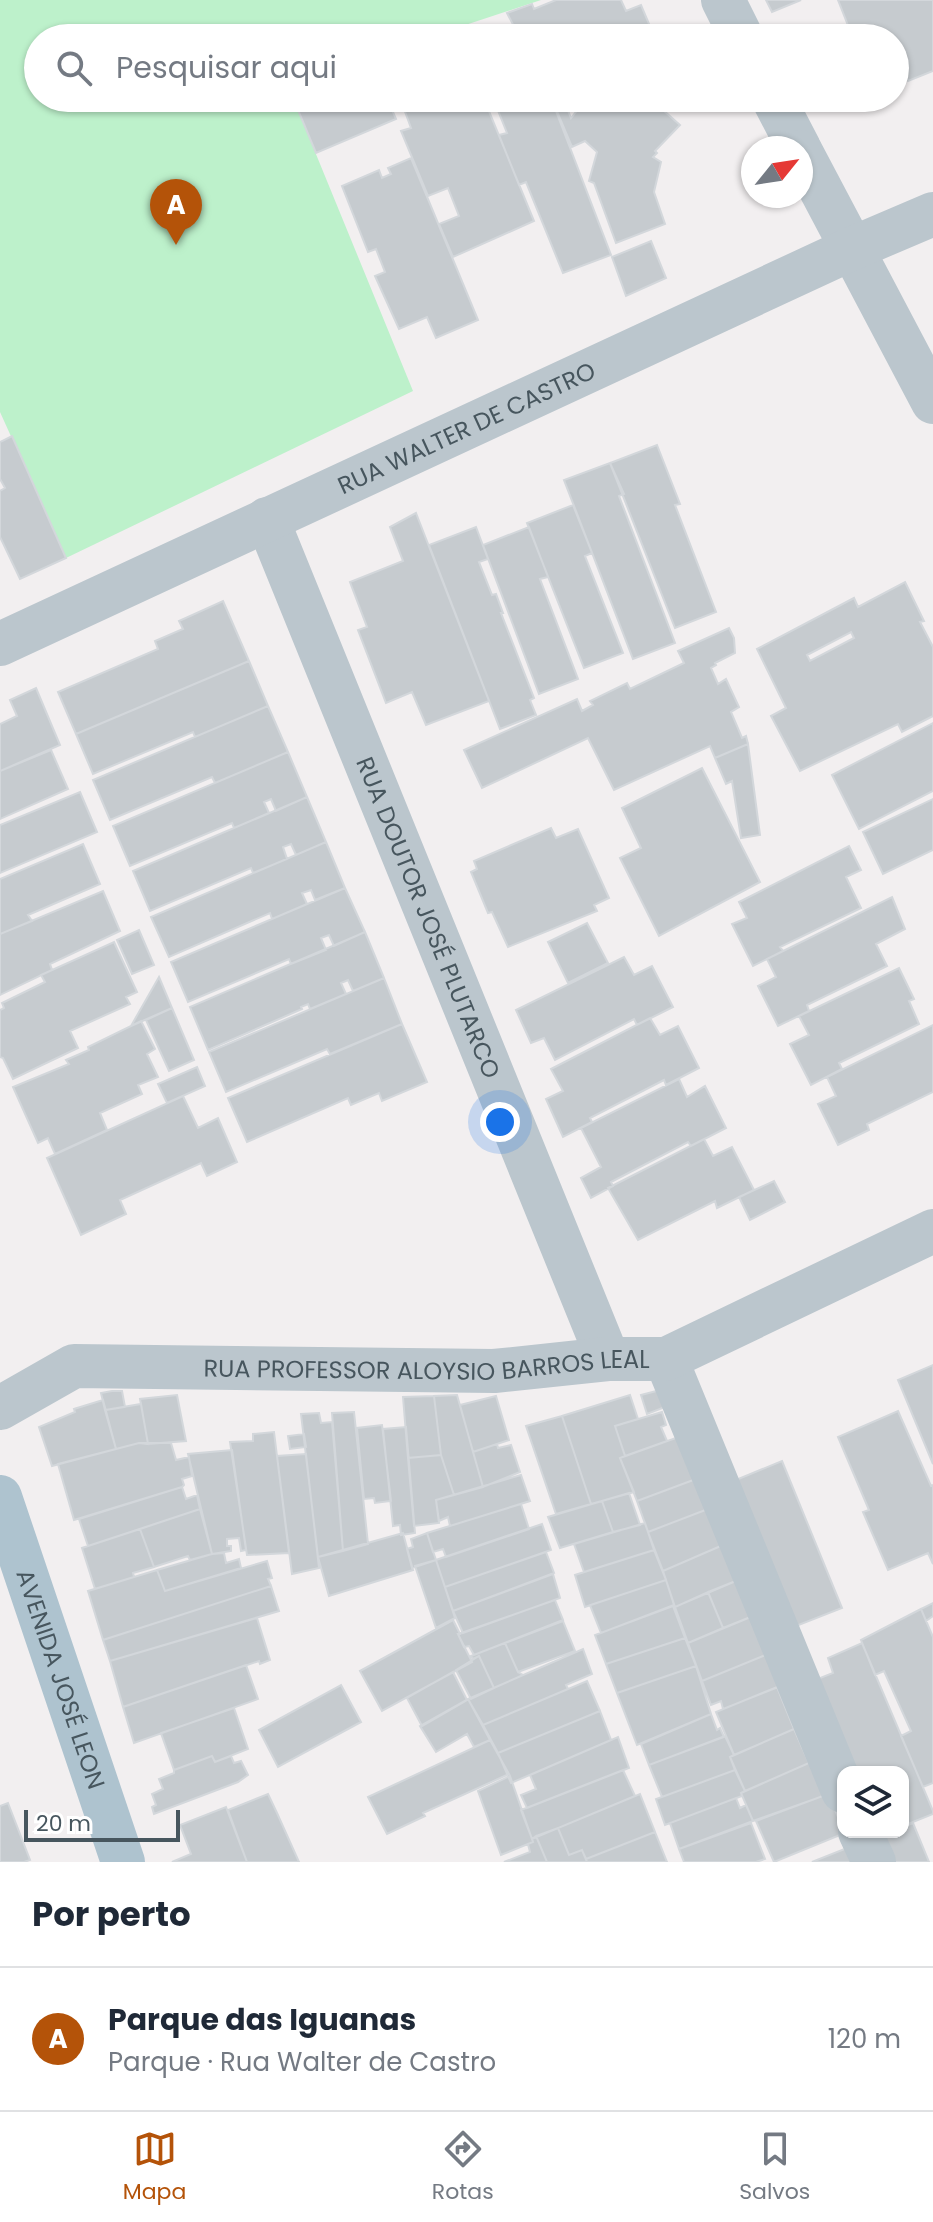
<!DOCTYPE html>
<html lang="pt">
<meta charset="utf-8">
<style>
:root{--surface:#fff;--page:#f6f6f7;--text:#1f2937;--muted:#747a83;--line:#e0e1e3;--accent:#b45309}
body{margin:0;font-family:Poppins,sans-serif;background:var(--page);color:var(--text)}
.controls{position:absolute;right:24px;bottom:24px;display:grid;overflow:hidden;border-radius:16px;box-shadow:0 2px 6px #0004}
.controls button{width:72px;height:72px;display:grid;place-items:center;padding:0;border:0;border-bottom:2px solid var(--line);background:var(--surface);color:var(--text);font:40px sans-serif}
.compass{position:absolute;left:741px;top:136px;width:72px;height:72px;border-radius:50%;background:var(--surface);box-shadow:0 2px 6px #0004;rotate:60deg}
.scale{position:absolute;left:24px;bottom:20px;width:156px;box-sizing:border-box;padding-left:8px;border:4px solid #47565e;border-top:0;font-size:22px;line-height:28px;white-space:nowrap;color:#47565e;-webkit-text-stroke:6px #fff;paint-order:stroke}
.you{position:absolute;left:500px;top:1122px;width:28px;height:28px;margin:-20px;border:6px solid #fff;border-radius:50%;background:#1a73e8;box-shadow:0 0 0 12px #1a73e833}
.badge{display:grid;place-items:center;width:52px;height:52px;border-radius:50%;background:var(--accent);color:#fff;font-size:26px;font-weight:700}
.pin{position:absolute;translate:-50% -66px;filter:drop-shadow(0 2px 4px #0008)}
.pin::after{content:'';position:absolute;top:42px;width:28px;height:24px;background:inherit;clip-path:polygon(0 0,100% 0,50% 100%)}
.list{margin:0;padding:0;list-style:none}
h2{display:flex;justify-content:space-between;align-items:center;height:104px;margin:0;padding:0 32px;font-size:34px}
h2 small{font-size:26px;font-weight:400;color:var(--muted)}
.list li{display:grid;grid-template-columns:52px 1fr auto;gap:24px;align-items:center;box-sizing:border-box;height:144px;padding:0 32px;border-top:2px solid var(--line)}
.list b{display:block;font-size:30px;white-space:nowrap}
.list p{margin:0;font-size:26px;white-space:nowrap;color:var(--muted)}
.list em{font-size:26px;font-style:normal;color:var(--muted)}
.icon{flex:none;width:44px;height:44px;fill:none;stroke:currentColor;stroke-width:2;stroke-linecap:round;stroke-linejoin:round}
.map{position:relative;flex:none;width:933px;height:1862px;overflow:hidden}
.search{position:absolute;background:var(--surface);box-shadow:0 2px 6px #0004;left:24px;right:24px;top:24px;height:88px;display:flex;align-items:center;gap:20px;box-sizing:border-box;padding:0 28px;border-radius:44px;color:var(--muted);font-size:30px}
.sheet{height:248px;background:var(--surface)}
nav{display:flex;justify-content:space-around;align-items:center;box-sizing:border-box;height:112px;border-top:2px solid var(--line);background:var(--surface);font-size:22px;color:var(--muted)}
nav a{display:grid;justify-items:center;gap:4px}
nav .on{color:var(--accent)}
.map>svg:first-child{display:block}
.green{fill:#bdf1cb}
.building{fill:#c6cbcf;stroke:#d3d7db;stroke-width:2;fill-rule:evenodd}
.lines{fill:none;stroke-linecap:round;stroke-linejoin:round}
.minor{stroke:#bbc6cd;stroke-width:44}
.major{stroke:#aec3cf;stroke-width:44}
.labels{text-anchor:middle;dominant-baseline:central;stroke-width:6;stroke-linejoin:round;paint-order:stroke}
.street-label{font-size:24px;fill:#47565e;stroke:#fff}
</style>
<div class="map">
<svg width="933" height="1862" viewBox="0 0 933 1862">
<rect width="100%" height="100%" fill="#f2eff0"/>
<!-- green -->
<path class="green" d="M0,0H541L426,38H38V98H293L413,391L66,558L0,412Z"/>
<!-- building -->
<path class="building" d="M556,0H621L626,11L641,5L655,38H520L507,13L532,4L534,9Z
M766,0H801L772,12Z
M838,0H933V71L908,81L905,75L895,79V38H853Z
M293,98H387L396,119L316,153Z
M400,98H473L475,103L484,99L534,221L453,257L439,224L459,216L448,188L428,196L401,131L411,128Z
M501,98H551L611,255L563,273L526,182L519,185L499,135L507,133L497,108L504,105Z
M563,98L571,118L587,98H683L684,100L662,109L680,125L655,151L657,153L653,157L661,162L654,192L665,224L616,243L594,183L589,181L597,152L585,141L572,147L553,102Z
M411,158L478,320L436,338L427,317L399,329L375,276L385,272L376,249L368,252L342,186L379,170L382,178L391,174L388,168Z
M651,241L666,278L626,296L612,257Z
M12,436L66,558L20,579L0,537V491L5,488L0,479V442Z
M657,445L680,504L675,505L716,612L675,628L610,463Z
M610,463L624,494L619,496L675,643L633,659L564,480Z
M573,505L592,553L585,556L623,653L584,668L527,523Z
M416,513L489,701L426,725L412,692L386,703L358,630L367,627L350,582L403,561L390,527Z
M476,527L488,559L479,562L492,595L496,594L503,613H501L534,698L530,700L536,715L500,729L429,545Z
M529,527L548,577L540,579L578,679L539,694L483,545Z
M905,582L924,621L920,622L933,647V716L902,732L898,724L800,771L771,716L786,708L757,649L854,598L858,607ZM851,632L854,638L810,661L807,655Z
M223,601L249,661L76,734L58,692L158,649L155,641L183,629L179,621Z
M729,628L734,638L735,653L715,663L716,665L711,668L718,684L726,679L739,707L731,712L742,738L746,736L748,744L715,758L710,746L614,790L588,738L482,788L464,750L577,699L582,711L593,705L590,701L627,683L630,689L684,663L678,651Z
M249,661L268,706L195,737L193,732L93,774L76,734Z
M36,688L60,745L0,771V724L17,716L10,700Z
M268,706L288,752L215,783L212,777L110,820L93,780Z
M933,723V791L859,829L832,775Z
M748,744L760,835L741,838L732,781L726,784L715,758Z
M51,750L68,789L0,819V771Z
M288,752L307,797L276,811L271,799L264,802L269,813L234,828L232,823L130,866L113,826Z
M702,768L760,882L659,936L620,858L641,848L622,808Z
M80,792L97,832L0,873V825Z
M307,797L326,842L296,855L291,844L283,847L287,859L253,873L251,868L150,911L133,871Z
M933,799V850L883,874L863,832Z
M551,828L556,838L578,829L609,898L594,905L597,911L508,947L492,912L488,913L471,872L477,869L474,861Z
M326,842L345,888L315,900L311,890L302,893L307,904L272,919L270,913L169,957L151,917Z
M83,844L100,884L28,915L32,921L0,934V879Z
M849,846L861,870L846,877L861,908L780,947L783,951L753,966L732,924L747,918L739,902Z
M345,888L365,932L334,946L329,935L321,938L326,950L291,964L289,959L188,1002L171,962Z
M103,891L120,931L50,964L52,970L0,995V934Z
M892,897L905,929L876,944L887,966L807,1005L809,1011L778,1026L758,986L776,977L767,959Z
M587,923L608,963L568,983L548,942Z
M139,930L154,965L132,974L117,940Z
M365,932L384,978L353,991L348,980L341,983L346,994L310,1009L308,1004L301,1007L302,1009L208,1050L190,1007Z
M114,942L137,992L126,997L130,1004L70,1031L78,1048L13,1079L3,1058L0,1057V1010L4,1008L2,1003L45,982L41,975Z
M624,957L634,975L652,966L673,1007L637,1025L634,1019L555,1060L544,1038L531,1043L516,1010Z
M899,968L914,999L909,1001L919,1024L839,1063L842,1069L811,1085L790,1044L809,1035L799,1016Z
M159,977L172,1008L131,1026Z
M384,978L402,1024L330,1054L327,1049L226,1092L209,1052Z
M172,1008L194,1060L169,1071L146,1020Z
M650,1018L660,1035L678,1026L699,1068L666,1085L664,1080L590,1118L592,1122L563,1137L546,1099L563,1091L551,1069Z
M141,1021L155,1049L147,1054L158,1077L138,1085L142,1094L100,1113L107,1130L55,1154L48,1138L38,1143L13,1087L69,1064L66,1060L89,1050L88,1047Z
M402,1024L427,1082L382,1101L379,1093L351,1105L348,1098L247,1142L228,1098Z
M933,1025V1092L867,1124L869,1130L838,1145L818,1104L836,1096L827,1077Z
M197,1067L205,1086L167,1103L158,1084Z
M679,1079L687,1097L705,1086L726,1128L691,1146L688,1142L611,1182L613,1186L591,1198L581,1178L601,1167L581,1128Z
M183,1096L198,1128L218,1118L237,1162L207,1176L201,1163L120,1200L126,1214L81,1235L47,1158Z
M704,1139L713,1156L732,1147L754,1190L717,1208L715,1201L638,1240L608,1188Z
M774,1181L785,1202L750,1220L739,1197Z
M933,1365V1464L898,1380Z
M668,1388L673,1404L647,1414L641,1395Z
M112,1391H122L125,1407L105,1410L101,1393Z
M177,1395L186,1441L148,1444L140,1399Z
M457,1395L483,1487L454,1495L441,1455L434,1396Z
M630,1395L638,1419L615,1426L625,1456L620,1458L634,1492L591,1504L562,1416Z
M434,1396L441,1455L408,1458L403,1397Z
M496,1396L509,1440L473,1452L460,1405Z
M103,1400L116,1449L52,1466L39,1427L75,1412L74,1409Z
M141,1404L148,1444L139,1443L116,1449L105,1410Z
M898,1411L931,1486L933,1485V1564L928,1553L888,1570L863,1512L869,1510L838,1437Z
M354,1412L368,1544L343,1551L332,1413Z
M662,1412L666,1425L661,1427L667,1441L625,1456L615,1426Z
M319,1413L321,1423L332,1422L343,1551L318,1557L301,1414Z
M562,1416L591,1504L556,1514L526,1426Z
M382,1425L391,1501L375,1503L374,1498L364,1499L357,1428Z
M406,1427L415,1533L401,1535L400,1525L393,1526L383,1429Z
M274,1432L289,1553L247,1555L230,1442L253,1441V1434Z
M304,1434L306,1447L290,1449L288,1436Z
M684,1435L696,1479L637,1501L620,1458Z
M139,1443H171L176,1460L189,1457L192,1476L182,1479L184,1485L182,1487L74,1520L58,1464Z
M497,1444L498,1448L511,1445L520,1472L483,1487L473,1452Z
M232,1450L246,1550L241,1551L239,1538L227,1539V1546H231V1551L212,1554L188,1454Z
M306,1454L319,1568L292,1574L277,1456Z
M441,1455L454,1495L436,1500L439,1523L414,1526L408,1458Z
M782,1461L842,1608L791,1628L731,1482Z
M521,1475L530,1501L450,1526L448,1517L439,1521L436,1500Z
M696,1479L708,1509L648,1532L637,1501Z
M182,1487L186,1499L197,1495L200,1509L88,1546L79,1519Z
M629,1493L640,1525L613,1532L602,1501Z
M602,1501L613,1532L560,1548L548,1517Z
M521,1504L529,1529L446,1557L443,1549L433,1552L427,1533Z
M200,1509L212,1554L190,1560L188,1556L154,1567L140,1529Z
M708,1509L723,1545L663,1571L648,1532Z
M645,1523L654,1550L584,1572L574,1544Z
M542,1524L551,1550L445,1587L436,1560Z
M140,1529L154,1567L133,1573L134,1577L95,1589L82,1548Z
M403,1533L413,1570L329,1596L318,1557Z
M427,1533L436,1560L412,1568L407,1549L413,1547L411,1539Z
M723,1545L743,1578L675,1607L663,1571Z
M654,1550L666,1580L585,1607L575,1575Z
M546,1552L554,1573L453,1611L445,1587Z
M224,1553L226,1563L239,1559L241,1568L165,1591L157,1570L212,1554Z
M436,1560L455,1618L436,1628L415,1566Z
M267,1561L272,1578L268,1579L271,1586L103,1640L88,1591L157,1570L165,1591Z
M553,1574L560,1598L463,1633L453,1611Z
M666,1580L674,1605L601,1633L590,1605Z
M738,1580L753,1616L723,1628L708,1592Z
M271,1586L279,1611L110,1661L103,1640Z
M708,1592L723,1628L688,1643L675,1607Z
M555,1600L563,1620L474,1655L469,1646L464,1647L458,1634Z
M933,1603V1616L926,1621L921,1609Z
M673,1606L685,1638L606,1664L595,1635Z
M921,1609L933,1637V1783L923,1787L901,1736L911,1731L884,1671L875,1675L861,1640Z
M753,1616L768,1654L702,1681L688,1643Z
M257,1618L270,1660L260,1664L259,1661L123,1707L110,1661Z
M453,1620L460,1634H458L472,1662L382,1711L360,1671Z
M563,1621L575,1651L518,1672L505,1643Z
M685,1638L696,1666L617,1693L606,1664Z
M505,1643L518,1672L523,1675L494,1688L479,1656L473,1659L471,1656Z
M862,1643L933,1811V1814L903,1826V1772H843L815,1680L833,1673L828,1658Z
M583,1649L592,1674L566,1685L568,1689L483,1725L468,1699Z
M768,1654L781,1686L723,1709L721,1701L711,1705L702,1681Z
M479,1656L494,1688L471,1699L456,1670Z
M246,1665L258,1699L134,1743L123,1707Z
M696,1666L711,1714L637,1745L617,1693Z
M453,1672L467,1700L422,1726L407,1698Z
M587,1681L600,1711L498,1753L483,1725Z
M341,1685L361,1722L278,1767L259,1730Z
M777,1687L794,1729L734,1755L716,1712Z
M468,1699L490,1740L474,1747L467,1734L436,1752L420,1726Z
M234,1708L248,1749L215,1762L212,1756L174,1770L161,1733Z
M600,1711L611,1740L511,1783L498,1753Z
M711,1714L717,1730L720,1728L724,1737L649,1765L641,1744Z
M794,1729L809,1763L745,1791L730,1757Z
M725,1736L734,1755L730,1757L735,1770L662,1797L649,1765Z
M618,1737L629,1768L527,1808L521,1795L536,1789L530,1775Z
M490,1740L509,1774L423,1813L425,1816L387,1834L368,1797Z
M212,1756L215,1762L231,1756L234,1763L241,1761L248,1775L238,1782L154,1814L152,1807L156,1805L152,1794L163,1789L159,1779L174,1773V1770Z
M811,1762L826,1795L753,1821L741,1793Z
M623,1770L635,1796L532,1839L521,1810Z
M735,1770L745,1791L741,1793L742,1796L665,1825L656,1799Z
M510,1776L533,1842L501,1855L478,1791Z
M268,1794L277,1813L299,1862H247L228,1810Z
M640,1794L655,1832L586,1859L582,1850L569,1855L558,1828Z
M828,1794L845,1833L774,1862L756,1821Z
M736,1798L740,1808L746,1805L753,1821L679,1849L670,1823Z
M8,1803L30,1860L24,1862H0V1806Z
M226,1807L247,1862H172L191,1854L180,1825Z
M751,1823L765,1859L756,1862H684L679,1849Z
M913,1823L929,1862H880L874,1840L892,1832H903V1827Z
M558,1828L569,1855L582,1850L587,1862H547L536,1836Z
M655,1832L667,1862H587L586,1859Z
M536,1836L547,1862H504L530,1852L528,1844L533,1842L532,1839Z
M852,1846L859,1862H812Z"/>
<g class="lines">
<!-- minor -->
<g class="minor">
<path d="M723,0L742,38"/>
<path d="M773,98L799,148"/>
<path d="M801,152L933,402"/>
<path id="s1" d="M267,519L608,1359"/>
<path id="s2" d="M0,644L851,249L933,214"/>
<path d="M666,1359L843,1791"/>
<path id="s3" d="M0,1408L74,1366L494,1371L608,1359H666L933,1231"/>
<path d="M860,1832L874,1862"/>
</g>
<!-- major -->
<path class="major" id="s4" d="M0,1497L123,1862"/>
</g>
<g class="labels">
<!-- street labels -->
<g class="street-label">
<text stroke="none"><textPath href="#s2" startOffset="514">RUA WALTER DE CASTRO</textPath></text>
<text stroke="none"><textPath href="#s1" startOffset="430">RUA DOUTOR JOSÉ PLUTARCO</textPath></text>
<text stroke="none"><textPath href="#s3" startOffset="438">RUA PROFESSOR ALOYSIO BARROS LEAL</textPath></text>
<text stroke="none"><textPath href="#s4" startOffset="192">AVENIDA JOSÉ LEON</textPath></text>
</g>
</g>
</svg>
<div class="controls">
<button><svg class="icon" aria-label="layers" viewBox="0 0 24 24"><path d="M12 4l9 5-9 5-9-5zM3 14l9 5 9-5"/></svg></button>
</div>
<svg class="compass" viewBox="-18 -18 36 36"><path d="M0-13l5 13h-10z" fill="#e53935"/><path d="M0 13l5-13h-10z" fill="#747a83"/></svg>
<div class="scale">20 m</div>
<div class="you"></div>
<div class="pin badge" style="left:176px;top:245px">A</div>
<div class="search"><svg class="icon" aria-label="search" viewBox="0 0 24 24"><circle cx="10" cy="10" r="6"/><path d="M15 15l6 6"/></svg>Pesquisar aqui</div>
</div>
<section class="sheet">
<h2>Por perto<small></small></h2>
<ul class="list">
<li><span class="badge">A</span><div><b>Parque das Iguanas</b><p>Parque · Rua Walter de Castro</p></div><em>120 m</em></li>
</ul>
</section>
<nav>
<a class="on"><svg class="icon" aria-label="map" viewBox="0 0 24 24"><path d="M3 6l6-2 6 2 6-2v14l-6 2-6-2-6 2zM9 4v14M15 6v14"/></svg>Mapa</a>
<a><svg class="icon" aria-label="directions" viewBox="0 0 24 24"><path d="M12 3l9 9-9 9-9-9zM9 14v-3h6M13 9l2 2-2 2"/></svg>Rotas</a>
<a><svg class="icon" aria-label="saved" viewBox="0 0 24 24"><path d="M7 4h10v16l-5-4-5 4z"/></svg>Salvos</a>
</nav>
